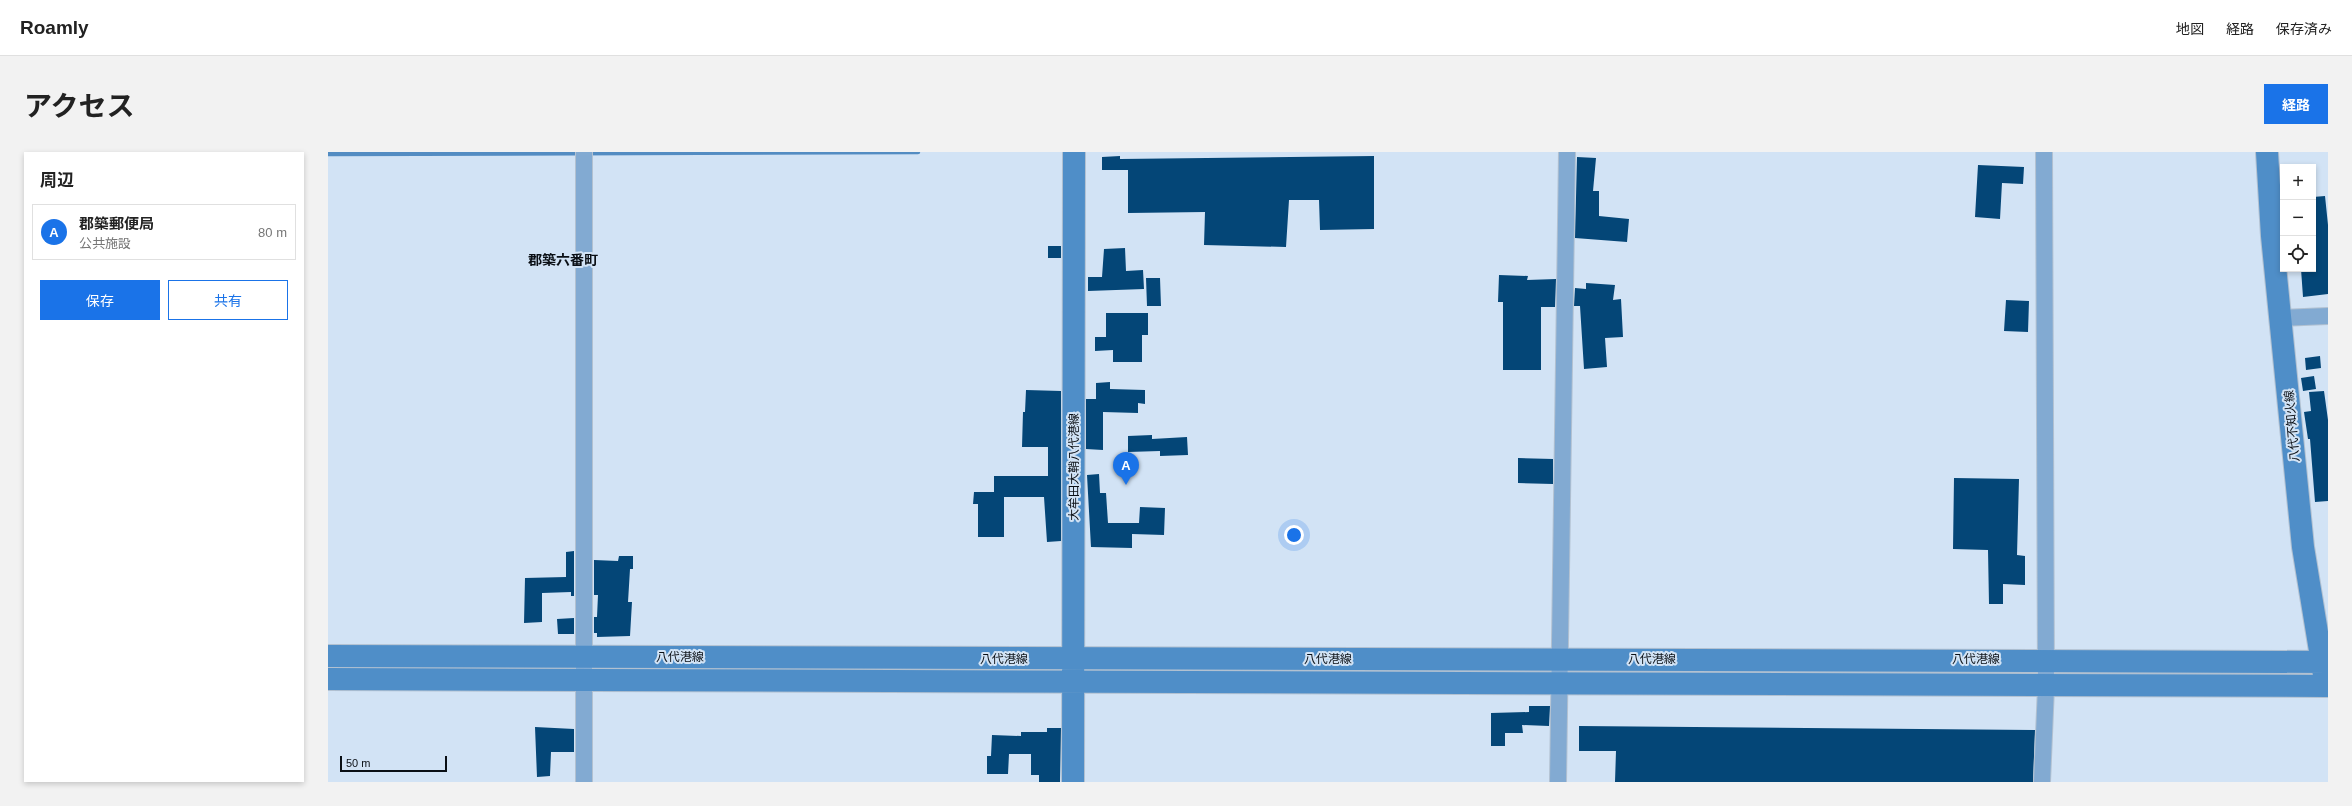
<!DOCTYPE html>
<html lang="ja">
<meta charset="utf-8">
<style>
:root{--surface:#fff;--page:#f2f2f2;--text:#222;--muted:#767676;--line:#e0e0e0;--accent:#1a73e8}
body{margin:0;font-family:Arial,"Noto Sans JP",sans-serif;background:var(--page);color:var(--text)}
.controls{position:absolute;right:12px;top:12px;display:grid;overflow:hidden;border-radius:0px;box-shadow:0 2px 6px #0003}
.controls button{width:36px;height:36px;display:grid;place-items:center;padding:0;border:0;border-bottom:1px solid var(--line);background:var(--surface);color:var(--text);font:20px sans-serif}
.scale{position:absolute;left:12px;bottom:10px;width:107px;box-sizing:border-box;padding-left:4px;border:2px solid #0a0f15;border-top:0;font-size:11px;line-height:14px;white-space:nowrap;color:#0a0f15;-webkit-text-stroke:3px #d2e3f5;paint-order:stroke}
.you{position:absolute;left:966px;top:383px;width:14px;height:14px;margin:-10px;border:3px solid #fff;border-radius:50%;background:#1a73e8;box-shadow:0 0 0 6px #1a73e833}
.badge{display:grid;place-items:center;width:26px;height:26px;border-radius:50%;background:var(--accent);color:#fff;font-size:13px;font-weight:700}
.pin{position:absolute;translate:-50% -33px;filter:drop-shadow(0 1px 2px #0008)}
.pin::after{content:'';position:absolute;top:21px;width:14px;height:12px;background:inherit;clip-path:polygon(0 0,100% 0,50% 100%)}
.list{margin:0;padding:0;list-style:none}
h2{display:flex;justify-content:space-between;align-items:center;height:52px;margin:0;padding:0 16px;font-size:17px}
h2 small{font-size:13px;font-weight:400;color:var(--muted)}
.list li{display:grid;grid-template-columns:26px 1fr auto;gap:12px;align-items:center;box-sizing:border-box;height:56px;margin:0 8px 8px;padding:0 8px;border:1px solid var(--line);border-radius:0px}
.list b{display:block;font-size:15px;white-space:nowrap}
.list p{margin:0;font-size:13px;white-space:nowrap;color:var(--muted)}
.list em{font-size:13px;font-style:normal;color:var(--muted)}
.actions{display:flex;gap:8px;padding:12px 16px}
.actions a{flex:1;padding:9px 0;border:1px solid var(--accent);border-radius:0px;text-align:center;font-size:14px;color:var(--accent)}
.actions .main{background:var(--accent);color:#fff}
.icon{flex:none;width:22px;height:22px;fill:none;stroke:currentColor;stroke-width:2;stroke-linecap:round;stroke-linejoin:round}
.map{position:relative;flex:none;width:2000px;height:630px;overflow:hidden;border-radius:0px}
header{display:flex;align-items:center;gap:24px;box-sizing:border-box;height:56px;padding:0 20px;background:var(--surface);border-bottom:1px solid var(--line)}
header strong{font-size:19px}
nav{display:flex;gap:22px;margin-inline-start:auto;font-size:14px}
.intro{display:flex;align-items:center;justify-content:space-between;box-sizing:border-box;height:96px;padding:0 24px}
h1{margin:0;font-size:28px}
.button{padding:10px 18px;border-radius:0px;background:var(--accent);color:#fff;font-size:14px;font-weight:700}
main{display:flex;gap:24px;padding:0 24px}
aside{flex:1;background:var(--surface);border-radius:0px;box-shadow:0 2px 6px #0003}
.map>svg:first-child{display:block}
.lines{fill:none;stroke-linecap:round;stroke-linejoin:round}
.stream{stroke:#538cc2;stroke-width:4.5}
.building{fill:#044677}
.street-casing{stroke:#b2c1d1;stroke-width:18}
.secondary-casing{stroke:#b2c1d1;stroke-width:24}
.street{stroke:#82aad2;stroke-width:16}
.secondary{stroke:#4f8ec8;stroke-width:22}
.labels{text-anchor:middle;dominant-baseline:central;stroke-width:4;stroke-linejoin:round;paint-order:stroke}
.street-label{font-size:12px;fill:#0a0f15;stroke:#d2e3f5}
.quarter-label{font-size:14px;font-weight:bold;fill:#0a0f15;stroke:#d2e3f5}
</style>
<header>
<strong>Roamly</strong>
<nav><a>地図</a><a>経路</a><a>保存済み</a></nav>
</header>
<div class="intro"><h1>アクセス</h1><a class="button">経路</a></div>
<main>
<aside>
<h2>周辺<small></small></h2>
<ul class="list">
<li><span class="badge">A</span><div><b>郡築郵便局</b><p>公共施設</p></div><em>80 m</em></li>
</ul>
<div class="actions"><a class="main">保存</a><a>共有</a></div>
</aside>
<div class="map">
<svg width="2000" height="630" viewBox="0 0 2000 630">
<rect width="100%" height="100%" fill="#d2e3f5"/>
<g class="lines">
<!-- stream -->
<path class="stream" d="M0,2L590,0"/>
</g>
<!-- building -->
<path class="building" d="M792,4V7L1046,4V77L992,78L991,48H961L958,95L876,93L877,60L800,61V18H774V5Z
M1249,5L1268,6L1265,39H1271V64L1301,67L1299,90L1247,86Z
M1650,13L1696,15L1695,32L1674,31L1672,67L1647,65Z
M1997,44L2000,73V142L1975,145L1973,117H1985V45Z
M720,94H733V106H720Z
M797,96L798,119L815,118L816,137L760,139V125H774L776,97Z
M1171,123L1200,124L1199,128L1228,127L1227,155H1213V218H1175V150H1170Z
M818,126H832L833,154H819Z
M1258,131L1287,133L1285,148L1293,147L1295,185L1277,186L1279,215L1256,217L1252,154H1246L1247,136L1258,137Z
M1678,148L1701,149L1700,180L1676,179Z
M778,161H820V183H814V210H785V198L767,199V185H778Z
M1992,204L1993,216L1978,218L1977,206Z
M1986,224L1988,237L1975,239L1973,226Z
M782,230V237L817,238V252L810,251V261L775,260V298L758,297V247H768V231Z
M698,238L733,239V389L719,390L716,345H676V385H650V352H645L646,340H666V324H720V295H694L695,260H697Z
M1996,239L2000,268V349L1987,350L1982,287H1980L1976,260L1983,259L1981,240Z
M824,283V287L859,285L860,303L832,304V299L800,300V284Z
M1190,306L1225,307V332L1190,331Z
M771,322L772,341H778L780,371H811L812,355L837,356L836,383L804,382V396L763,395L759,323Z
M1626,326L1691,327L1689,403L1697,404V433L1675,432V452H1661L1660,398L1625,397Z
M246,399V444H243V440L214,441V470L196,471L197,426L238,425V400Z
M291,404H305V417H302L300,450H304L302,484L269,485V481H266V465H269L270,443H266V408L290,409Z
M246,466V482H230L229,467Z
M1201,554H1222L1221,574L1194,573L1195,581H1177V594H1163V561L1201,560Z
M1251,574L1707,578L1705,630H1287L1288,599H1251Z
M207,575L246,577V600H223L222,624L209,625Z
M719,576H733L732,630H711V623H703V602H681L680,622H659V604H663L664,583L693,584V580H719Z"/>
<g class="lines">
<!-- street casing -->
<g class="street-casing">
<path id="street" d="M1953,166L2000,164
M256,630V0
M1230,630L1239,0
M1714,630L1718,535L1716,0"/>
</g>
<!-- secondary casing -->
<g class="secondary-casing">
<path id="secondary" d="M1939,0L1944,84L1975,395L1996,523
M0,504L2000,510
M0,527L2000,534
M745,630L746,0"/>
</g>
<!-- street -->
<use href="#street" class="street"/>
<!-- secondary -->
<use href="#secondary" class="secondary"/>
</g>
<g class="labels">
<!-- street labels -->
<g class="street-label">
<text transform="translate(1964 274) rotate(-95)">八代不知火線</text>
<text transform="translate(746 315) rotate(-90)">大牟田大鞘八代港線</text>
<text x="352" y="505">八代港線</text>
<text x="676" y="507">八代港線</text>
<text x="1000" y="507">八代港線</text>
<text x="1324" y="507">八代港線</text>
<text x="1648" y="507">八代港線</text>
</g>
<!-- quarter labels -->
<g class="quarter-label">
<text x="235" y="108">郡築六番町</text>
</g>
</g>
</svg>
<div class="controls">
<button>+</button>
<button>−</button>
<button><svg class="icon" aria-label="locate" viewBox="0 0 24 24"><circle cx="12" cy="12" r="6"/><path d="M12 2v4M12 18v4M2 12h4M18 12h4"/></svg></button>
</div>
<div class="scale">50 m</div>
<div class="you"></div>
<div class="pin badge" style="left:798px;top:333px">A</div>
</div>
</main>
